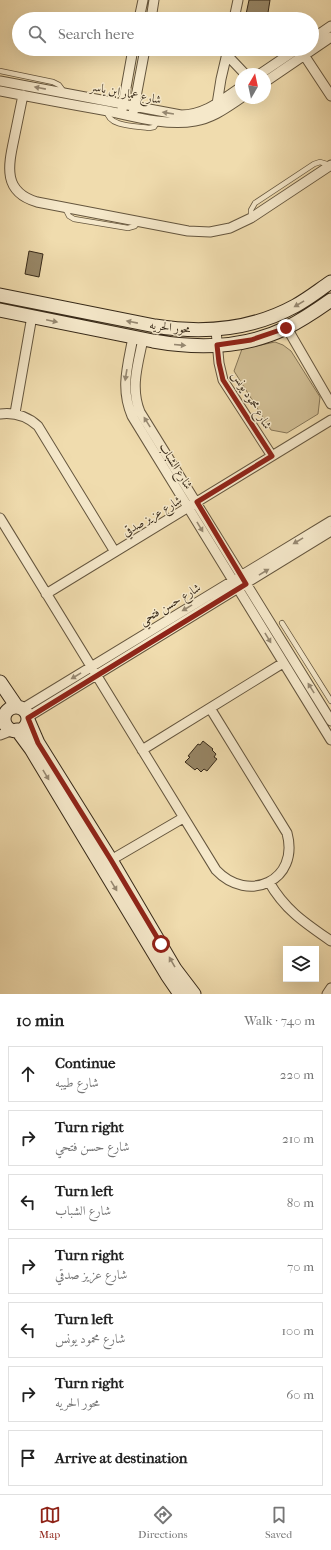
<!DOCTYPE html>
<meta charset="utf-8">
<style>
:root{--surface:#fff;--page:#f6f6f6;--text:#222;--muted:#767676;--line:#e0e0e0;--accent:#8f2418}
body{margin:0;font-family:"IM FELL French Canon",Amiri,serif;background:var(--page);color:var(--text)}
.controls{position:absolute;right:12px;bottom:12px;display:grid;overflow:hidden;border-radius:0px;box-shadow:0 4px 16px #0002}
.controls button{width:36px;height:36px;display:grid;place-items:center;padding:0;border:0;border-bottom:1px solid var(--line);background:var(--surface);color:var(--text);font:20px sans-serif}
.compass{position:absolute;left:235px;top:68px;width:36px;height:36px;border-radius:50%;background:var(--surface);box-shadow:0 4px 16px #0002;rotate:9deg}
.stop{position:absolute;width:12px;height:12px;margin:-9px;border:3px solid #8f2418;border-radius:50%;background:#fff}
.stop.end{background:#8f2418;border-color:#fff;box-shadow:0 1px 4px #0008}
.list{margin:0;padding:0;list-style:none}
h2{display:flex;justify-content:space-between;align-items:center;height:52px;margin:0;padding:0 16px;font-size:17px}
h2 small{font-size:13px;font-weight:400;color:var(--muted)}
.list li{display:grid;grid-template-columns:26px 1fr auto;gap:12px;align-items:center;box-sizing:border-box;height:56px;margin:0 8px 8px;padding:0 8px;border:1px solid var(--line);border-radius:0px}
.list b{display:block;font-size:15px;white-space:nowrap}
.list p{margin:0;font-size:13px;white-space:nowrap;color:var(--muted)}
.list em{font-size:13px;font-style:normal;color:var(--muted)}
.icon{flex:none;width:22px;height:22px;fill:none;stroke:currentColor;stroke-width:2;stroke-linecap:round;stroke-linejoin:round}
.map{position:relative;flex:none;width:331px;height:994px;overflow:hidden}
.search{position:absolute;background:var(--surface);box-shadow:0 4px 16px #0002;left:12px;right:12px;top:12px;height:44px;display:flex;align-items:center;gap:10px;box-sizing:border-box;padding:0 14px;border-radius:22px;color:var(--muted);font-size:15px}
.sheet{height:500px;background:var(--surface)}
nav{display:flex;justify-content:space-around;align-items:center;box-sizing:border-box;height:56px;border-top:1px solid var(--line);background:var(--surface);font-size:11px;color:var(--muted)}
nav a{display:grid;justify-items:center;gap:2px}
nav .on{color:var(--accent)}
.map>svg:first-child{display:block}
.green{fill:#d1be94;stroke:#847456}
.building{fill:#978666;stroke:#372918}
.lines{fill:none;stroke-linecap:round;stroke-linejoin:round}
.service-casing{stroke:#65563e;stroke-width:6}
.minor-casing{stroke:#65563e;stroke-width:11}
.secondary-casing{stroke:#372918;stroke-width:15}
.service{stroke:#f5e8ca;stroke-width:4.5}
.minor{stroke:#f5e8ca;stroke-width:9}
.secondary{stroke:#f5e8ca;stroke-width:13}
.oneway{fill:#968871}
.route{stroke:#8f2418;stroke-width:5}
.labels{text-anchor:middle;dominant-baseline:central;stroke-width:3;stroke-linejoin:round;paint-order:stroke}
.street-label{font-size:12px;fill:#372918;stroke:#f5e8ca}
</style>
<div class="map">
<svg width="331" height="994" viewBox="0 0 331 994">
<rect width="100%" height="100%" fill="#f0dcae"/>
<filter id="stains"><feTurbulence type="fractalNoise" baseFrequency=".005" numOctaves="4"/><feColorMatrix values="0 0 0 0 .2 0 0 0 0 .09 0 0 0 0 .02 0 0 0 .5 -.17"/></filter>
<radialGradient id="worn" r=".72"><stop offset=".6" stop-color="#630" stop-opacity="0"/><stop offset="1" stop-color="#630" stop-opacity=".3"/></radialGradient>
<!-- green -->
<path class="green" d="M275,342L283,345L291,351L320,397L318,414L287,433L271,430L234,371L242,349Z"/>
<!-- building -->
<path class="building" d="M249,0H270L267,19H245Z
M29,251L43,254L39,277L25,274Z
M203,741L213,749L212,750L216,754L214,757L217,759L207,771L204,769L201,772L197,768L195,770L185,762L190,757L188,756L198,744L200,745Z"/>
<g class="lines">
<!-- service casing -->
<g class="service-casing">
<path id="service" d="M0,71L53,82L59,85L65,93
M107,111C108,127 136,126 149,128L154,127L158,121
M65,208L69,216L74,219L128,228L135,226L138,222
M251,218V210L255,203L314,164L320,162L330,165
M282,623L331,701"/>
</g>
<!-- minor casing -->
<g class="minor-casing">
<path id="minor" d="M139,19L143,0
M151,19L154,0
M234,19L238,0
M312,39L331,26
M227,55L245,74
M304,55L331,96
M260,74L297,49
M0,81L181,115C205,115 222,100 241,87
M265,82L331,37
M0,91C36,98 72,105 108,111C135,117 167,126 195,121C213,118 226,108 241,98
M23,95C20,110 17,124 14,139C8,167 3,192 37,202L188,231L210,232L230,228L251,218L331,165
M217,104L221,79L228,49
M122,110L133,49
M133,113L145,49
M287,328L331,404
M216,330L219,363L223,380L272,456
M133,337C128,365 120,388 132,416L331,740
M143,339C138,364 130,387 140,412L331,721
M15,413L32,316
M0,414C15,412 27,416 38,426L115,552
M0,518L216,870C248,904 300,881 287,833L210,708
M46,594L331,420
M22,709L331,521
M28,717L331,531
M0,723L4,718
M0,735L13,730
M142,750L283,663
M111,860L183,818
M269,882C285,910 305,923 331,941
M327,994L331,988"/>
</g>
<!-- secondary casing -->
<g class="secondary-casing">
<path id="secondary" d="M0,295L155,326C204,334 251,330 295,306C308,299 319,290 331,282
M0,310L153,341C198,349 245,348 286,328C302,320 317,310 331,300
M0,682L17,707
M4 719a12 12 0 1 1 24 0a12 12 0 1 1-24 0Z
M28,720L38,743L111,860L175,969L194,994
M17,730L31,749L167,975L180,994"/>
</g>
<!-- service -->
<use href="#service" class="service"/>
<!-- minor -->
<use href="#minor" class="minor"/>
<!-- secondary -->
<use href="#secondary" class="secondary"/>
</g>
<!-- one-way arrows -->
<defs><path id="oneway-solid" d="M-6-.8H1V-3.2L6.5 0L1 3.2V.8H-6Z"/></defs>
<g class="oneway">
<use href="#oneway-solid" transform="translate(40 88) rotate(-169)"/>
<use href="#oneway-solid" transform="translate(168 113) rotate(-171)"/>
<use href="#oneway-solid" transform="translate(299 304) rotate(149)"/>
<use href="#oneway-solid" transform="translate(52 321) rotate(12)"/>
<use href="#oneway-solid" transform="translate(132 322) rotate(-169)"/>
<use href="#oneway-solid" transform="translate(180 345) rotate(5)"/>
<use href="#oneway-solid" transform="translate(126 375) rotate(99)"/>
<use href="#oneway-solid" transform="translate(147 422) rotate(-122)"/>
<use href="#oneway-solid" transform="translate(200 527) rotate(59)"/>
<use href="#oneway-solid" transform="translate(298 541) rotate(149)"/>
<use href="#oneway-solid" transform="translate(264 572) rotate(-31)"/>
<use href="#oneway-solid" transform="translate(187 608) rotate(149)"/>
<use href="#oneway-solid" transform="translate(268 638) rotate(59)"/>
<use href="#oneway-solid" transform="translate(76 676) rotate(149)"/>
<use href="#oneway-solid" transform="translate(311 688) rotate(-122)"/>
<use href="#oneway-solid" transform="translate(46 775) rotate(59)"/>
<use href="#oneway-solid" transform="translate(114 886) rotate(59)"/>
<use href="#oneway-solid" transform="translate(172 962) rotate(-120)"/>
</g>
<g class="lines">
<!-- route -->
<path class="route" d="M161,944L111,860L38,743L28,718L246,584L197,502L272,456L223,380L219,363L217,345L251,340L286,328"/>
</g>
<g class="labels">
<!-- street labels -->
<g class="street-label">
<text transform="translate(126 93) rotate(11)">شارع عمار ابن ياسر</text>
<text transform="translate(170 327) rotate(7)">محور الحريه</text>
<text transform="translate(252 400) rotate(59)">شارع محمود يونس</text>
<text transform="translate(176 466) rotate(58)">شارع الشباب</text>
<text transform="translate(152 516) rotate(-31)">شارع عزيز صدقي</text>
<text transform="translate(170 604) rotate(-31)">شارع حسن فتحي</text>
</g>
</g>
<rect width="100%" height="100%" filter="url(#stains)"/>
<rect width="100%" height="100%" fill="url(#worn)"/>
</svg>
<div class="controls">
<button><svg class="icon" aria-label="layers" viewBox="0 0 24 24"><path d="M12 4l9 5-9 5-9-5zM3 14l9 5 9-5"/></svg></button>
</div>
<svg class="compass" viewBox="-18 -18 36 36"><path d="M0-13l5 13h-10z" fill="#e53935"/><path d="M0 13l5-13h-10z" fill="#767676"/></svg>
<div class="stop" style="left:161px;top:944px"></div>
<div class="stop end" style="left:286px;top:328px"></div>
<div class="search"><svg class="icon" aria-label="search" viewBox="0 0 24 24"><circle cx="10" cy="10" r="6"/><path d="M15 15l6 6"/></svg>Search here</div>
</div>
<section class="sheet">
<h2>10 min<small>Walk · 740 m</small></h2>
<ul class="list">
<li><svg class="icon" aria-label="ahead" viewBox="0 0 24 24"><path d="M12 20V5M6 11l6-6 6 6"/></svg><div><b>Continue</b><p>شارع طيبه</p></div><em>220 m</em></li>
<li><svg class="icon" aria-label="right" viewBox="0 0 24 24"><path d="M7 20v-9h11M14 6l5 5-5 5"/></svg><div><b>Turn right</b><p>شارع حسن فتحي</p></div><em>210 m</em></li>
<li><svg class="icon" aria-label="left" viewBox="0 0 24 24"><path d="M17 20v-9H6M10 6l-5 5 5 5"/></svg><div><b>Turn left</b><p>شارع الشباب</p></div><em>80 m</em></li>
<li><svg class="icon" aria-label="right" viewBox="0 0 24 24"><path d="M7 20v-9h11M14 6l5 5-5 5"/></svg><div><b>Turn right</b><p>شارع عزيز صدقي</p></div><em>70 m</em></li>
<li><svg class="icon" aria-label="left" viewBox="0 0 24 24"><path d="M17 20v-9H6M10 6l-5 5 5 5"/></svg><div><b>Turn left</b><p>شارع محمود يونس</p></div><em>100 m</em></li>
<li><svg class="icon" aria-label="right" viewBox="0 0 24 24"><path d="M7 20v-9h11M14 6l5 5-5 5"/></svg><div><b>Turn right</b><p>محور الحريه</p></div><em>60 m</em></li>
<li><svg class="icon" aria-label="arrive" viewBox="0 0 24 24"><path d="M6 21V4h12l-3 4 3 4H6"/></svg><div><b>Arrive at destination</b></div></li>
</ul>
</section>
<nav>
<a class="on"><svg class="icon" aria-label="map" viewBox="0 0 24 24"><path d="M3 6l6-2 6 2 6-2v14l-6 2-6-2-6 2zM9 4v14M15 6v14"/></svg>Map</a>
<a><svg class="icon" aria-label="directions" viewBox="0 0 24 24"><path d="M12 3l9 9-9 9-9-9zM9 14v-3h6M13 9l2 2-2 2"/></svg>Directions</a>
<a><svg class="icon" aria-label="saved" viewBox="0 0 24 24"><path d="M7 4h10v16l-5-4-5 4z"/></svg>Saved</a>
</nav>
